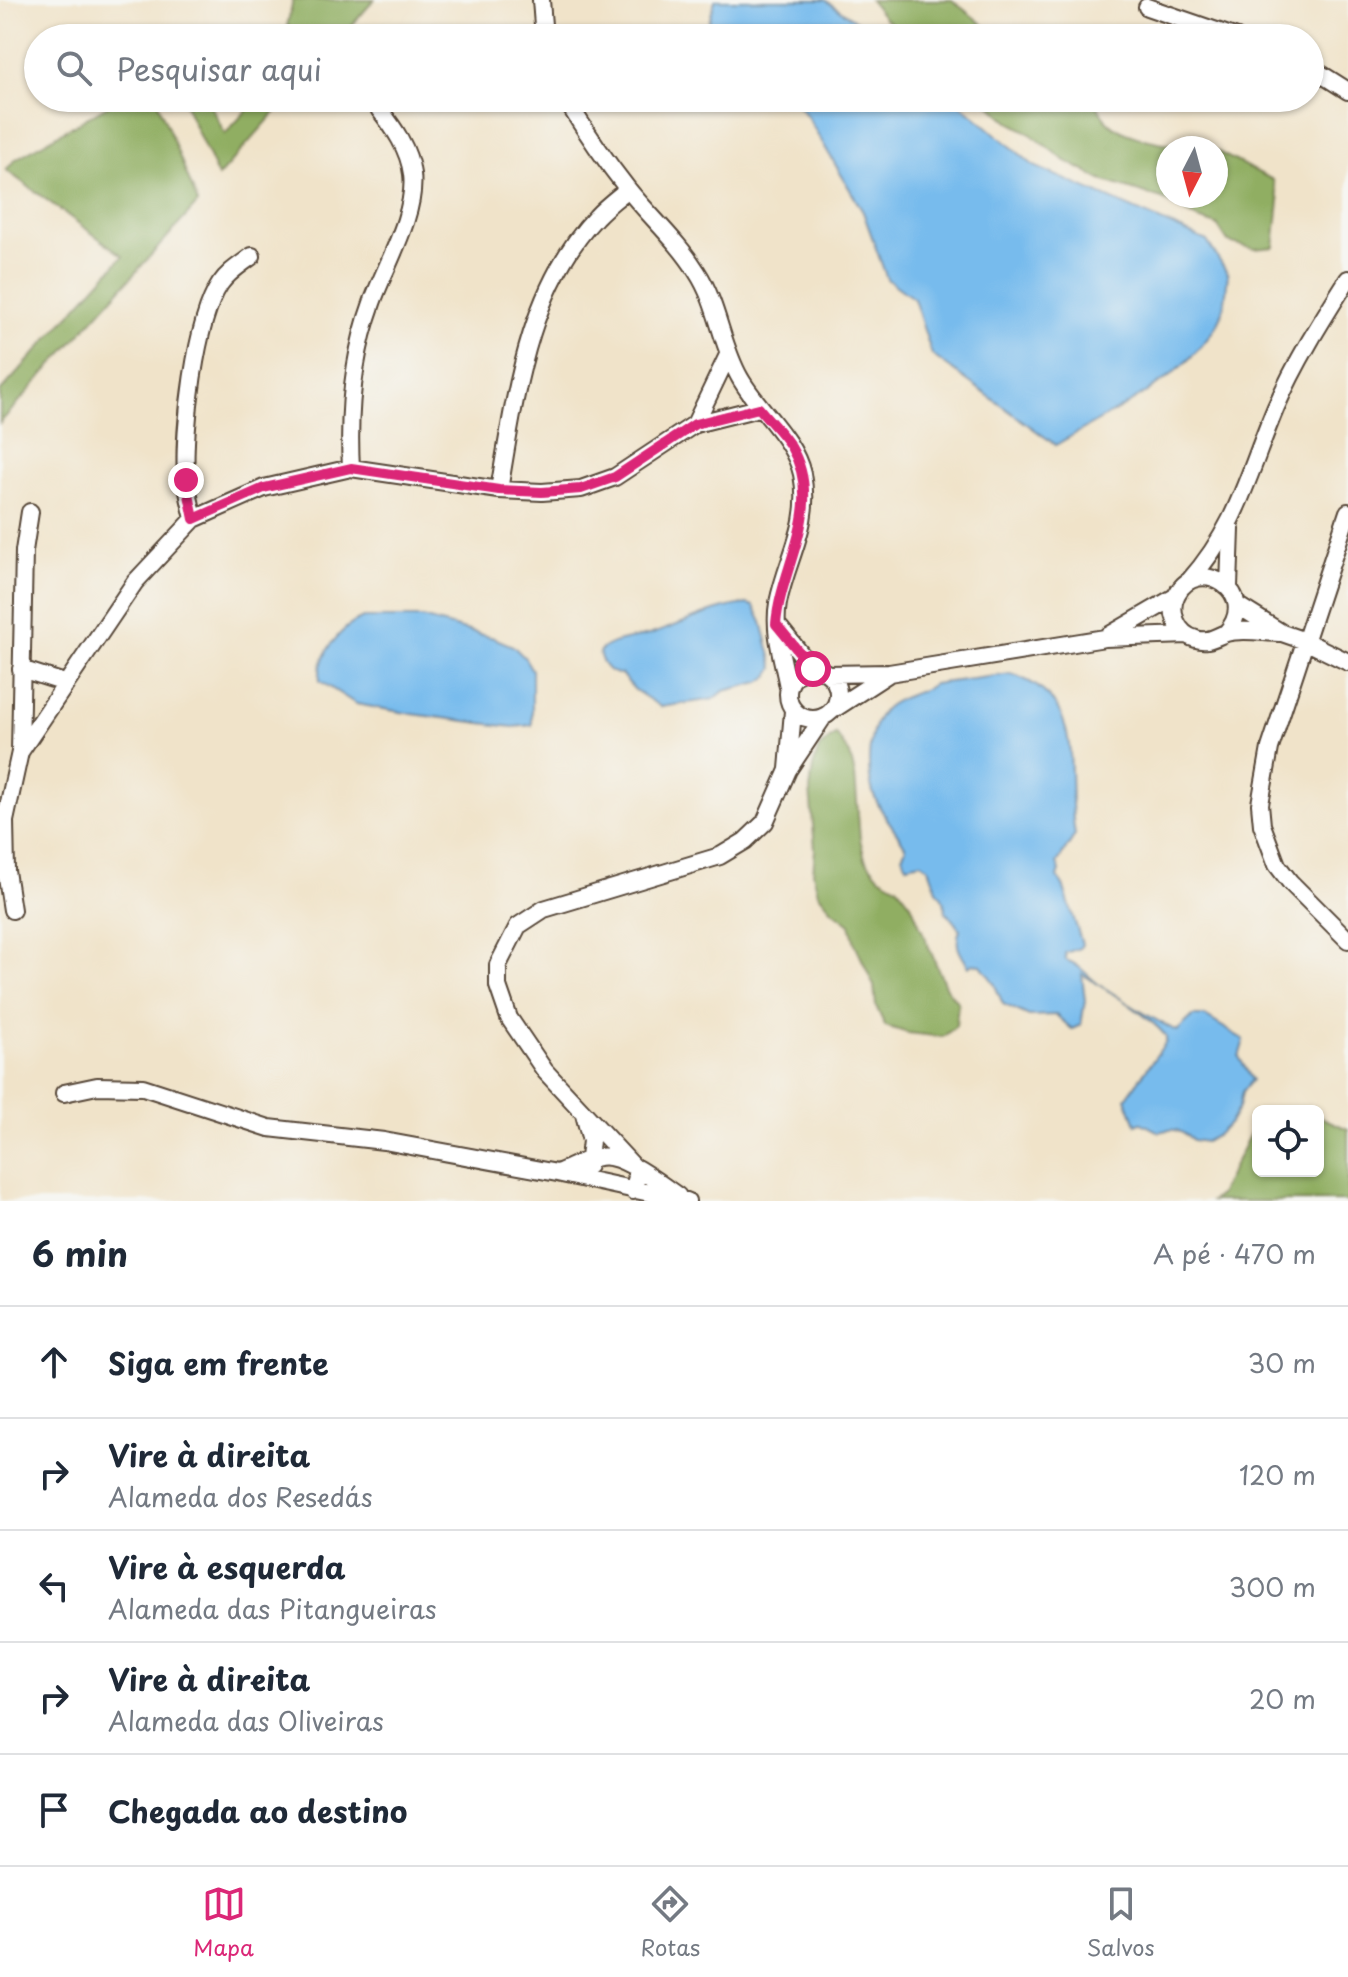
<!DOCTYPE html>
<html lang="pt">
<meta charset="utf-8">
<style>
:root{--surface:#fff;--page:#f2f2f3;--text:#1f2937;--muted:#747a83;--line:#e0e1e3;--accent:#db2777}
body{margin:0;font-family:"Playpen Sans",sans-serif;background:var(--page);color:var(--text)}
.controls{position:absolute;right:24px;bottom:24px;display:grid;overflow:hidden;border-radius:12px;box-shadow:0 2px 6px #0004}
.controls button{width:72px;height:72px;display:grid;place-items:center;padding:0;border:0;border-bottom:2px solid var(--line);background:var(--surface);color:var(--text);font:40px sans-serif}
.compass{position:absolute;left:1156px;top:136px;width:72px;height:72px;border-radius:50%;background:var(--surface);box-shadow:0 2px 6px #0004;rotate:186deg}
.stop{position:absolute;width:24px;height:24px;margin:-18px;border:6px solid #db2777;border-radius:50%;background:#fff}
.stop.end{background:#db2777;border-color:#fff;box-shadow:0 2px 8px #0008}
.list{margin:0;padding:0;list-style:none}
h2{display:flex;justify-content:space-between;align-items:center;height:104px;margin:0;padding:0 32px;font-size:34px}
h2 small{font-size:26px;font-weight:400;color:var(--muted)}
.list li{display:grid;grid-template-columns:52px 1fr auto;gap:24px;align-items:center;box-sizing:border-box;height:112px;padding:0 32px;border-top:2px solid var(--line)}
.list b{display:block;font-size:30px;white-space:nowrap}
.list p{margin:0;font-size:26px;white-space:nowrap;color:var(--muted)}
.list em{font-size:26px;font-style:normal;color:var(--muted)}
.icon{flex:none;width:44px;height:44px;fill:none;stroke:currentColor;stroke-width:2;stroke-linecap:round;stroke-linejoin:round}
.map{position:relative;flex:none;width:1348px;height:1201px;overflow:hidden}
.search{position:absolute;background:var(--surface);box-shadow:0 2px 6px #0004;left:24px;right:24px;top:24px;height:88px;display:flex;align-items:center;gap:20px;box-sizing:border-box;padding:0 28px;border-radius:44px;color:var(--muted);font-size:30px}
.sheet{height:664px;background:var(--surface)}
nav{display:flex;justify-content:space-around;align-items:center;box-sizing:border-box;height:112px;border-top:2px solid var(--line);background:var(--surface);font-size:22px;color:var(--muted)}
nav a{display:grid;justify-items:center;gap:4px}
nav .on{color:var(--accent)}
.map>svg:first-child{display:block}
.forest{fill:#90ae62;stroke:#666c40;stroke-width:2}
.water{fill:#77bbed;stroke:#597286;stroke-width:2}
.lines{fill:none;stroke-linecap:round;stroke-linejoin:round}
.street-casing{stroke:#564638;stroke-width:20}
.street{stroke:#fff;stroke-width:16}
.route{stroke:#db2777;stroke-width:10}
</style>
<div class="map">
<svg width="1348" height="1201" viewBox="0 0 1348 1201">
<rect width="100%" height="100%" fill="#f6f6f2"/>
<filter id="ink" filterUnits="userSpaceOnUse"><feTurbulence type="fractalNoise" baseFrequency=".0125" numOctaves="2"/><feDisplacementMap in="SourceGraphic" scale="16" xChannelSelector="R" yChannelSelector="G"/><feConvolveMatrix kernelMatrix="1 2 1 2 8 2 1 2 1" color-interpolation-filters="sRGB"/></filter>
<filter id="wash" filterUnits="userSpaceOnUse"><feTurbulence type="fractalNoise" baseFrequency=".006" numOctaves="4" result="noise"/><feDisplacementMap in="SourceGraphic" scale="32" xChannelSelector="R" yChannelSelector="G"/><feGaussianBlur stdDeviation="1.8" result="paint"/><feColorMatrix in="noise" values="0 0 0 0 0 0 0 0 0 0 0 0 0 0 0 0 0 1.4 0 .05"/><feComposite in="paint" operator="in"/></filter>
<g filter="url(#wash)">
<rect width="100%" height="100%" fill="#f0e3c9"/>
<!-- forest -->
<path class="forest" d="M293,0H374L341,38H312L315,33L287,26Z
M870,0H952L1000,38H911L884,18Z
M121,98H156L198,203L0,423V392L123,256L6,170L16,159Z
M182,98H207L225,134L258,98H288L218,177Z
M983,98H1093C1097,105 1101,114 1106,120C1123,139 1173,145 1197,148H1168V196H1216V151L1273,180L1279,201L1274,247L1254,249L1228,242L1217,225L1198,219L1162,199L1101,180L1064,160L1028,132L1009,122Z
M836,734L850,755L855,775L860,839L865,859L879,876L897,886L911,904L945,986L958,1003L956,1026L943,1037L908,1033L885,1026L876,1006L874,986L855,944L850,924L832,910L818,893L813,873L815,849L810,790L813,767L819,748Z
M1318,1116L1348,1129V1201H1211L1219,1195L1255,1124L1258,1123V1171H1318Z"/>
<!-- water -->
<path class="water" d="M715,0H825L881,38H725L708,26Z
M792,98H953L1034,166L1207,241L1228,274C1226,288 1226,310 1218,323C1184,381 1112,411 1056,445L932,355L914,299L887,279L863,212L807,116Z
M747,604L754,606L762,622L774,668L769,676L760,682L724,691L714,699L661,707L635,690L621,674C608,674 602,665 599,652C613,638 634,640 652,634C684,624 713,607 747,604Z
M363,618H422L494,638L513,646L525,658L532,670V725L513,727L496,725L412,714L356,704L320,681C317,656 340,627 363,618Z
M1011,674C1090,699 1064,774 1075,835L1057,863L1060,871L1058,877L1064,888L1082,944L1080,948L1065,953L1066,960C1081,965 1088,977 1101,986C1125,1002 1151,1018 1177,1031L1193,1016H1205L1244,1040L1239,1057L1252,1080L1242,1092L1239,1107L1230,1123L1216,1136L1205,1142L1193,1140C1179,1130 1176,1127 1159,1132L1140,1122L1136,1124L1126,1098L1166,1042V1036C1146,1013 1108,990 1082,974L1085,1001L1081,1025L1072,1029L1056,1015L1029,1016L1003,1004L994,983L981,965L972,964L969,967C960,953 954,946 960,929L946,912L944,901L937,890L929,868L921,862L907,865L902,856L906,848C898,832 883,816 876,800C864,776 867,722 888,706C902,695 920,694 933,684Z"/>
</g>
<g filter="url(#ink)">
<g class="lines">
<!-- street casing -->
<g class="street-casing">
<path id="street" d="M541,0L544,38
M1147,7L1237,38
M1310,67L1348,91
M565,98C584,129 604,159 627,188C649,216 678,241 697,272C718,304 721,345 740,378C758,410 794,438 802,474C812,524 787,557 778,603C773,631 783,660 788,687
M695,424L728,355
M351,468C348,413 353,355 372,303C385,266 417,214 412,174C409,149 394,128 379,109
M499,490C515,397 528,289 596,217C605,207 617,198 628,189
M1348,512L1270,748L1260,804L1262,825L1277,865L1290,882L1348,940
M194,519C191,505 187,491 186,477C183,432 195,321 220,284C228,272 240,265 252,256
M1189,581C1238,526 1248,473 1276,407C1295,363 1322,320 1348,279
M1229,587L1231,529
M1237,605L1282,633L1305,641L1348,662
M780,628L813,669
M1226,633C1262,593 1198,554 1177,594C1168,611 1177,634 1196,639C1208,643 1215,637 1226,633C1242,628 1265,633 1282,633
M1108,636L1175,597
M21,669L65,683
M788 694a25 25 0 1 1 50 0a25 25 0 1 1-50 0Z
M828,674L889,673L1105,638L1187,635
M831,711L888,674
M20,752L135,582L194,519L264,488L351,468L499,490L542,492L581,489L615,477L695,424L759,408
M788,769L793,711
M12,910L6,871L5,821L20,752L24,551L30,512
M64,1093L97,1086L143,1087L269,1128L384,1141L557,1173L687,1201
M584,1114L591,1141L588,1166
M557,1173C571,1168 584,1159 599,1157C621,1152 660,1184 678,1196
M633,1191L637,1177L635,1168L545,1071L509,1018L498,986V965L518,926L544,909L720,856L745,841L765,822L788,770L824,716"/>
</g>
<!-- street -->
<use href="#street" class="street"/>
</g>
</g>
<g class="lines" filter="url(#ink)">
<!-- route -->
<path class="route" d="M186,480L194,519L264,488L351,468L499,490L542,492L581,489L615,477L695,424L759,408C769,421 783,433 791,447C826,506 781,565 776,624L813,669"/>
</g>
</svg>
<div class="controls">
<button><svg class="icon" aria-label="locate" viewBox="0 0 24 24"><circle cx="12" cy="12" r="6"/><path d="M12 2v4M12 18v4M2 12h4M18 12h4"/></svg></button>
</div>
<svg class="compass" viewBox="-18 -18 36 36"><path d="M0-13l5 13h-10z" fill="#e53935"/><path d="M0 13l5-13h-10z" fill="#747a83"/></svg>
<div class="stop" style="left:813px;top:669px"></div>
<div class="stop end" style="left:186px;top:480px"></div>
<div class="search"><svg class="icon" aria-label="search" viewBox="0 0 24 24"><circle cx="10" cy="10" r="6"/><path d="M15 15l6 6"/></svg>Pesquisar aqui</div>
</div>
<section class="sheet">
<h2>6 min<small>A pé · 470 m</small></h2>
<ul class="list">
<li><svg class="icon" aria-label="ahead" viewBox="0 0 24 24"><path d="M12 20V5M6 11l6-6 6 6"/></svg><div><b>Siga em frente</b></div><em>30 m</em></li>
<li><svg class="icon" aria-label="right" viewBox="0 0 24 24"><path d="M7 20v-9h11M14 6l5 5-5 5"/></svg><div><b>Vire à direita</b><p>Alameda dos Resedás</p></div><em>120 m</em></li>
<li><svg class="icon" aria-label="left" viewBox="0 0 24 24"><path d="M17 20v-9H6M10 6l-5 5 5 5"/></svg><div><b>Vire à esquerda</b><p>Alameda das Pitangueiras</p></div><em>300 m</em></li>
<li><svg class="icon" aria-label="right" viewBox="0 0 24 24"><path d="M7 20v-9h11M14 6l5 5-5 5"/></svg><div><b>Vire à direita</b><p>Alameda das Oliveiras</p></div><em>20 m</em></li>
<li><svg class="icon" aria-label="arrive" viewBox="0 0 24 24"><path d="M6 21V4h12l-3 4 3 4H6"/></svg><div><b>Chegada ao destino</b></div></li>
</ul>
</section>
<nav>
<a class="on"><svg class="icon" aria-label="map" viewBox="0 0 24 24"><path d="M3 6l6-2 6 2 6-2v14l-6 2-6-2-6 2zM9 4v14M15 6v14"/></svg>Mapa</a>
<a><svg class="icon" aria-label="directions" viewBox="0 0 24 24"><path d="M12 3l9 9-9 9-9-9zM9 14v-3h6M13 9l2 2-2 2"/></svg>Rotas</a>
<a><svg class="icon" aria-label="saved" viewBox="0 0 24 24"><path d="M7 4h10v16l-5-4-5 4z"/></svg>Salvos</a>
</nav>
